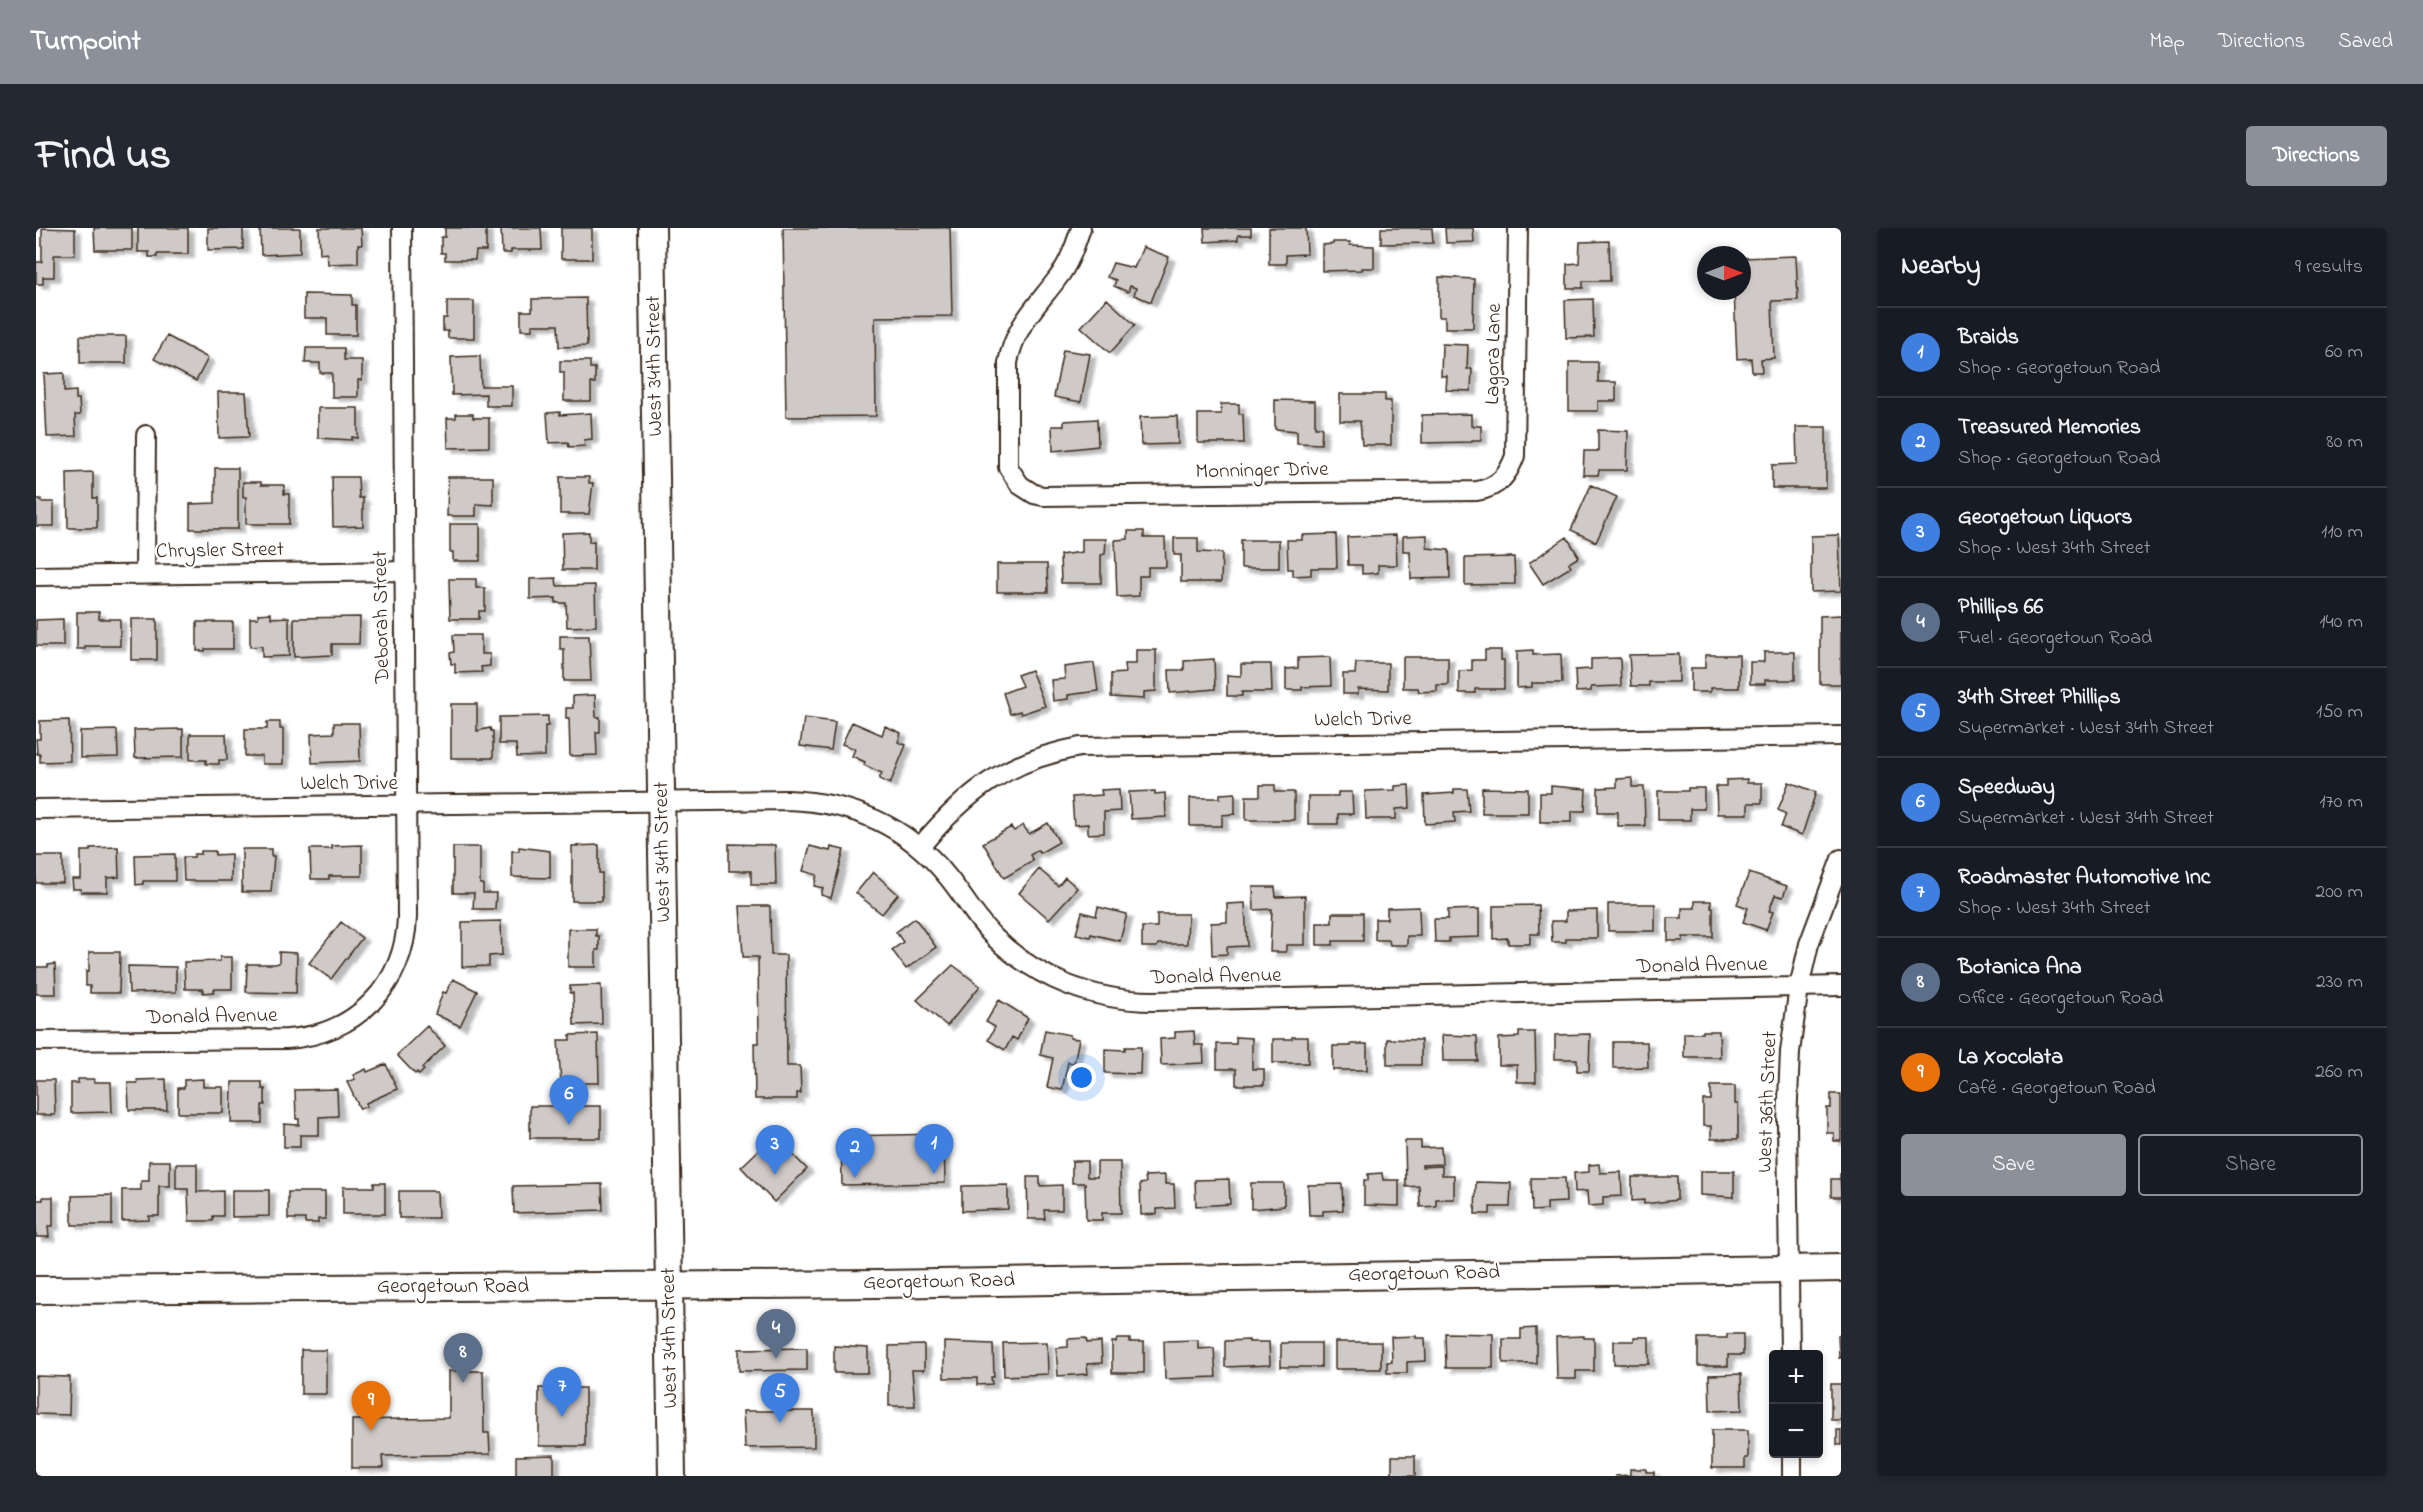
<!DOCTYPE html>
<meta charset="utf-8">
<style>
:root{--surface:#171b24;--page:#242831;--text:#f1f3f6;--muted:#9ea1a6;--line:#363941;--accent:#8c9099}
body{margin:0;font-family:"Indie Flower",sans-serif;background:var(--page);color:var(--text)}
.controls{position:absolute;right:18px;bottom:18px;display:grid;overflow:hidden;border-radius:6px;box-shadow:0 3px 9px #0003}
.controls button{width:54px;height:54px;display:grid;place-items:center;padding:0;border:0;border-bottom:2px solid var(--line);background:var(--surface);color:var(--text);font:30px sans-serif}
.compass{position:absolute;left:1661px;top:18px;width:54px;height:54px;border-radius:50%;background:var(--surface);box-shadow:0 3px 9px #0003;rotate:90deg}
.you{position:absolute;left:1046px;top:850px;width:21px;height:21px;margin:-15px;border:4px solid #fff;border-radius:50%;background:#1a73e8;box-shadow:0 0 0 9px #1a73e833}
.badge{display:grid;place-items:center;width:39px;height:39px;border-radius:50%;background:var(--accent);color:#fff;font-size:20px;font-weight:700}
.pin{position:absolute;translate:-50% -50px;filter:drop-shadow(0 2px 3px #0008)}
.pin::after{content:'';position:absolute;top:32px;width:21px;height:18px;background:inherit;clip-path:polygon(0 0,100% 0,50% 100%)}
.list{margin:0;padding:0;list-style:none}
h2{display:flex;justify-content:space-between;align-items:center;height:78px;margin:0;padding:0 24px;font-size:26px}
h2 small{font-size:20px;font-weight:400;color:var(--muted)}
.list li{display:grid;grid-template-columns:39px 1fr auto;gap:18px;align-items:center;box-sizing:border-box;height:90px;padding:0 24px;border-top:2px solid var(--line)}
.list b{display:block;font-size:22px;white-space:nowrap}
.list p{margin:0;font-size:20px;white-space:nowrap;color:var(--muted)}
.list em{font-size:20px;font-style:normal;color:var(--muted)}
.actions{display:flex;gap:12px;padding:18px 24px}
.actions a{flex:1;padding:14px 0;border:2px solid var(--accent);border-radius:6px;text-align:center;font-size:21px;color:var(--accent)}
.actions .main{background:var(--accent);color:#fff}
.map{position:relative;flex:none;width:1805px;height:1248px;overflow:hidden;border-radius:6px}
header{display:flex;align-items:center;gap:36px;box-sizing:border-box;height:84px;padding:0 30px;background:var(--accent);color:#fff}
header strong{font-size:28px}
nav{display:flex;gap:33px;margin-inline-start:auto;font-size:21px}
.intro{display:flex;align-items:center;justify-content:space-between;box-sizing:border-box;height:144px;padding:0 36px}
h1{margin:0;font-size:42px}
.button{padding:15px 27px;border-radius:6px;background:var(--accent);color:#fff;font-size:21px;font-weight:700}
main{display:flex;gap:36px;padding:0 36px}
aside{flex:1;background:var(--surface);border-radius:6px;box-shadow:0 3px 9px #0003}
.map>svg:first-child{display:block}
.building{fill:#cfcac7;stroke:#3b2a1e;stroke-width:1.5;filter:url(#shadow)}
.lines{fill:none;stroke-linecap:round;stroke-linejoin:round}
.street-casing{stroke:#3b2a1e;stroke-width:22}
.secondary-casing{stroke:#3b2a1e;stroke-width:30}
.street{stroke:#fff;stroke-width:18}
.secondary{stroke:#fff;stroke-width:26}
.labels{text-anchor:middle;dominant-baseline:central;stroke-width:4.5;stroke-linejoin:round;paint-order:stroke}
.street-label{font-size:21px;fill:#3b2a1e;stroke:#fff}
</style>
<header>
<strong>Turnpoint</strong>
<nav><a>Map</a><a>Directions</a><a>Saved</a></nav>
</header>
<div class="intro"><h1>Find us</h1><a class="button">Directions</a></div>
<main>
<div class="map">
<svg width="1805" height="1248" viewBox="0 0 1805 1248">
<defs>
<filter id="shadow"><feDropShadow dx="6" dy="4" stdDeviation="1.5" flood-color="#0004"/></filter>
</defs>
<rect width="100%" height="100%" fill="#fff"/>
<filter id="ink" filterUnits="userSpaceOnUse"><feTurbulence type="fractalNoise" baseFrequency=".0167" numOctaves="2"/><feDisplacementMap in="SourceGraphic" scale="12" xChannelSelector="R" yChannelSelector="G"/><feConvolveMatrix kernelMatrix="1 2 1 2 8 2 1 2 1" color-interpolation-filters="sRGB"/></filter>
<g filter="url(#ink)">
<!-- building -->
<path class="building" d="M6,0L39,1V27H18V49H7V56H0V34H6Z
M58,0H96V22H59Z
M102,0H152V26H121V29H113V24H102Z
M172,0H207V21L172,22Z
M224,0H264V25L225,27Z
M283,0H325L326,17H322V35L292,36L291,25L284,26Z
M409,0H450V23H440L439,32H409V25H405V9H409Z
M465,0H505L506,22H475V25H466Z
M525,0H556V31H525Z
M747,0H914L916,88L839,89L840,188L750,189Z
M1168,0H1215V7H1202V12L1169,14Z
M1233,0H1270L1271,26L1250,27V36H1233Z
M1345,0H1396L1397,15L1345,16Z
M1409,0H1437L1438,14L1410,15Z
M1573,13L1574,53H1547V60H1531V36L1543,35L1544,14Z
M1297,14H1314V17L1338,18V40H1326V42L1286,43V17L1297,16Z
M1107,19L1133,29L1115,74L1098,67L1100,60L1094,58L1092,64L1078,58L1080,52L1071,49L1077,35L1098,40Z
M1760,28L1762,72L1736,73L1738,130L1725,131L1726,144H1716L1715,130L1701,131L1698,63H1706V30Z
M1403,49L1438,51L1437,100H1409V89H1403Z
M268,66L316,67V77H320V107H291V90H268Z
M550,70L551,118L523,119L522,97H496V102H485V83H496V71Z
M1071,71L1099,97L1074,125L1045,99Z
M1557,71L1558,109L1530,110L1529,72Z
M411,73H438V110H412V103H407V90H411Z
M44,108H90V135H44Z
M131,108L172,130L160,153L118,131Z
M1406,116L1432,117L1431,141H1436L1435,163L1410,162L1411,148H1405Z
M270,120H308V132H326V152H322V169H296V145H284V135H269Z
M1027,122L1054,126L1045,174L1018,169Z
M444,128L445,158H476V178H450V166L416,167L415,129Z
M524,133H554V140H559V155H555V173H528V144H524Z
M1533,134H1562V154H1580V173H1562V183H1533Z
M28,145V164L40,163V171H43L44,187H39L40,208L11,209L8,146Z
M182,164H210L213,209L183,210Z
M1304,166H1349V173H1355V217H1326L1324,193H1304Z
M1239,172L1279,173V199H1286L1285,216L1261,215V203L1239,201Z
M1185,176H1203V186H1207L1208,215H1162V186H1185Z
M282,180H322V210L316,209V212L282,210Z
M524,184V187L555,185L556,211L548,212L549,218L533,219L532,214L513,215L511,185Z
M420,186H437V190H453V219L412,220L411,190H420Z
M1435,186V198H1445V212H1436V214L1386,215V187Z
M1141,188L1142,216L1105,217L1104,189Z
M1061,191L1062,218L1017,223L1016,198H1028V193Z
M1760,199H1790V260H1736V237L1761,236Z
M1562,202L1592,203L1591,242H1563L1562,247H1547L1548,223H1562Z
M179,240H202V301H154V276L179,275Z
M57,244V270H61V300H32L31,245Z
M296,249H322L323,270H327V298L297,299Z
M412,249H457V277L440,276V288H411Z
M524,249H553V255H557L553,286H524Z
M207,254H225V257H248V266H253V296H210V269H207Z
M1555,257L1581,269L1560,314L1535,302Z
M0,271H5V274H18V298H0Z
M414,296H444V333H417V324H414Z
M1092,303H1108V310H1129L1130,339H1112V348H1103V368L1081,369L1079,312L1092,311Z
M553,304V314L558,313V342H527L526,305Z
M1300,306L1301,340H1275V347L1257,348V341H1252L1251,312H1266V307Z
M1360,307L1361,337H1342V345L1326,346V337H1312L1311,309Z
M1391,307V320L1413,322L1414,350L1375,351L1374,323H1367V308Z
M1803,307L1805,363L1775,364V308Z
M1531,309L1543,329L1533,335L1535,339L1507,356L1493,335Z
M1138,310H1162V324L1186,325L1185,354H1145V327H1138Z
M1046,311H1070L1069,326L1065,327V355H1025L1024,327L1046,324Z
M1205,312H1243V340H1205Z
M1478,329L1479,356L1429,357V330Z
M961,336H1011L1012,364H961Z
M520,350L521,358L559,357L560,398L531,399L530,375H520V370L494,371V351Z
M413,351H440V360H449V383H443V391H414Z
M41,384H63V391H84V418H49V421H41Z
M235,385V390L253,389V428L226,429V418L214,419V390H222V386Z
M1805,387V456H1784V388Z
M324,389L323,416H296V427L258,429V390Z
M27,391V418H0V392Z
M95,391H121V432H95Z
M161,394H197V421H169V423H161Z
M417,407H445V426H454V438L445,439L446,444L419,445V436H415L414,425L418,424Z
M524,408H553L555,453H528V421H524Z
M1100,422H1120V463L1108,464V471L1075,469V446L1089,445L1088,436H1100Z
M1449,422H1465V432H1468V461H1439V465H1423V443L1436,442V432H1449Z
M1497,422V427L1525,426L1526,455H1496V459L1481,460V423Z
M1728,424H1759V452H1729V456H1714V434H1728Z
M1643,426V454H1613V458H1595L1593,427Z
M1669,427H1703V460H1674V464H1655V440H1669Z
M1294,429L1295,458L1266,459V462H1250V441L1262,440V430Z
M1367,429H1412V457H1401V463L1383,464L1382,460H1367Z
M1584,430L1585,458L1555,459V463L1540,464L1539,442L1555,441V431Z
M1178,431L1179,461L1134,465L1133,442H1148V433Z
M1058,435L1062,463L1032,467V471L1017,473L1015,452L1029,451L1028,439Z
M1320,435H1352V462L1322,461V466H1307V446H1319Z
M1205,436H1235L1236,464H1206V468H1191V447L1205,448Z
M995,442L1009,478L985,486L984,483L974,486L967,465L986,458L981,447Z
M559,467L560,489H564V504H560L561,527L534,528L533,490H530V480H537V468Z
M415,476H441V503L454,500L455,503H457V530H415Z
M512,488V498H509V528L481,529L480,516H463V489Z
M768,490L799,494L795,522L764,518Z
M33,492L34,533L4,534V526H1L0,511H4V493Z
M231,494H244V501H247V536H226V528H209V501H231Z
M816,494L846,507L849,498L865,505L862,514L870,517L854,556L843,551L846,545L828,537L829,534L816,528L819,521L806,516Z
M298,495H323L324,533L276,535L275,506L298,505Z
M147,501V529L99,530L98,502Z
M81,502L82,529L44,530V503Z
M154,506H190L191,532H183V536H170V532H154Z
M1596,550V559H1608L1609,598H1582V584H1562V560L1581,559V551Z
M1711,551V555H1726V575H1712V586H1681L1680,558H1690V552Z
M1753,554L1780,564L1766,607L1745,599L1750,586L1742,582Z
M1224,557H1239V564H1258V592H1210V568H1224Z
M1373,557L1374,580L1360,581V591H1330L1329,563L1359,562V558Z
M1515,558L1550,561L1549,583H1536V594H1504V565H1515Z
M1446,560L1492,561V585H1446Z
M1652,560H1668V581H1654V592H1622V563H1652Z
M1083,561L1084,583L1068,584V605L1052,606V596L1038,597L1036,569L1066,567L1065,562Z
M1418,561H1431L1433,583L1418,584L1419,594L1389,596L1388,567L1418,565Z
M1119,563V566L1129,565L1130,589L1095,591L1093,564Z
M1302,564H1316L1317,586H1302V596H1272V568H1302Z
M1199,565V586L1186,587V598H1154V570H1184V566Z
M1012,595L1023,614L1004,625L1002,622L994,627L997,633L968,650L947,615L975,599L978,603L987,597L993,606Z
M693,616L739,617L740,657H715V643H693Z
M326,617V648H293V651H275L274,621H296V618Z
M563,617V645H566V673H536V618Z
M774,618L794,623L795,619L808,622L795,670L785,667L787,660L778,658L781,647L767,643Z
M82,619L83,649L71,650V664H45V661H37L36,651H45V623H54V620Z
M417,619H444V656H447V665H460L459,681H437L438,665H417Z
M483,619L514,623V650L476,649V623H483Z
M206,621H235V628H238L235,664H206Z
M165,623H179V627L195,626V653H148L147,629H158V626H165Z
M139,626V653H107V656L100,657L99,627Z
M0,628H27V655H0Z
M1003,641L1022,658L1029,649L1041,660L1013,691L983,665Z
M837,644L862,666L846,686L820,665Z
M1713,645L1751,658L1747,669L1739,667L1733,683L1737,684L1730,702L1707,694L1712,680L1701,676Z
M1217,659H1239L1240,669L1269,668V717H1250V724H1234L1236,681L1218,682Z
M1659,673H1675V680H1677V709H1647V713H1632V690H1646V680H1659Z
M1209,675L1211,718L1191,719V726L1176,727L1175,695L1191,694V676Z
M1572,676H1619V703H1572Z
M1502,677L1503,706H1494V716H1472V710L1457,711V678Z
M704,678H734L735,727H750L751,838H764L765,865H761V871H719L718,815H723L722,729H707Z
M1062,679L1091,686L1084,713L1055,706L1054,709L1040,706L1046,684L1060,688Z
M1383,679L1384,708H1371V717H1354L1353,712H1339V691H1351V680Z
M1443,681V709L1413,710V714H1399L1398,691H1412V682Z
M1561,682V710H1530V714H1516L1515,693H1530V683Z
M1296,685H1327V713H1297V717H1281V695H1296Z
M1121,686H1152L1151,716H1122L1121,719H1106V699H1121Z
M879,690L900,719L870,741L856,722L867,714L860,704Z
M465,693L466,727L453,728V738L426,739V694Z
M305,694L326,710L295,751L273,735Z
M532,701H560V708H563V722H560V739H532Z
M53,724H84L83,765H54V758H50V743H53Z
M243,724L261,725L260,765L210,764L211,736H239L243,735Z
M184,729H196V761H178V764L167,765V761H149L148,734L184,733Z
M19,736L20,766H0V739H12V737Z
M917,737L944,758L911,798L881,772Z
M92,738L140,739V764L93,765Z
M417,751L441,763L424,798L399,786L407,764L410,765Z
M565,757L566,796L538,797L537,765H534V758Z
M963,772L992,790L981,812L976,809L969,822L952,812L959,799L950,794Z
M391,798L409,818L386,840L388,842L383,847L381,844L379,846L361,827Z
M1009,802L1034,807V810L1043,811L1038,835L1032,834L1026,862L1011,859L1017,830L1004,827Z
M1158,803L1159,817H1167L1168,835L1125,837L1124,811L1139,810V804Z
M1667,803H1683L1684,829H1648V805H1667Z
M1483,804H1499L1500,854H1481V837H1463V810L1483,809Z
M562,806L563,855H525L522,812H534V807Z
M1554,806L1553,843H1541V831H1519V807Z
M1406,807L1441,808L1442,833H1407Z
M1200,809L1216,810V841H1228V857H1200V841H1181V816H1200Z
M1256,809H1272V835H1237V811H1256Z
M1351,811L1385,812V837H1351Z
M1577,814H1611L1612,839L1577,840Z
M1315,816H1331V842H1297V818H1315Z
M1089,819H1105L1104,846L1069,845V821L1089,822Z
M350,836L361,861L330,875L331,878L324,881L311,854L319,851L317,847L330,841L331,844Z
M42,851H58V854H75L76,884L35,885V855H42Z
M130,851L131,882H93L92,855H102L101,852Z
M167,851V859H187V885H142V860H148V852Z
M0,852H18L19,887H0Z
M196,854H226V861H229V877H226V895H195Z
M1675,858H1699V876H1702V911H1675V898H1667V872H1675Z
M301,861L302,888L283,889V907H264V919H248V896L263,897V891H260L259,862Z
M1795,866H1805V913H1798V905H1791V880H1795Z
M494,878H565V910H494Z
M908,906L909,955L806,957L805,908Z
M739,913L744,918L746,916L771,941L738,974L705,939L726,919L729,922Z
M1369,913H1385V920L1405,919L1406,936L1386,937V939L1406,938V947H1418V971H1400V978L1384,979L1383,958L1370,959Z
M113,933H134V958H123V988H113V992L86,993V962H105V953H113Z
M1036,933H1051V949H1061V934H1084L1085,985H1066V992H1050L1049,955H1036Z
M140,936H161V964L187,963V988H177V993H153L152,961H140Z
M1563,936L1564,945L1585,944L1586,968L1567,969V977L1552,978L1551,963L1539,964L1538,945L1553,944V937Z
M1664,943H1698V969L1664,967Z
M1346,945L1347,952H1363V978L1328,977V952H1332V946Z
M1804,945L1805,969H1795V951H1804Z
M1129,947V956H1138L1139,980L1121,981V986L1105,987L1104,956L1110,955L1109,948Z
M991,949H1004V958L1026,957V982H1008L1009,991H992Z
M1596,949H1641V972L1608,976V972L1596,973Z
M1495,950H1529L1530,974L1511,975V982L1496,983Z
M1193,951L1194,976L1160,978L1159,952Z
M1440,954L1475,955L1474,979H1454V986H1439Z
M338,955H349V986H307V959H338Z
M1215,955H1248V978L1215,981Z
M566,956L567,982L478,985L477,958Z
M1306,956L1307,982L1287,983V987H1273L1272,957Z
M972,957V981L926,983V958Z
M196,962H233V988L196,989Z
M363,963H401L402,990H363Z
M252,964H289V991H282V995H269V991H252Z
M0,966V972H7V969H17V998H12L13,1009H0Z
M76,967V997H36V968Z
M1500,1100V1135H1467V1111H1485V1101Z
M1409,1105L1457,1106V1140H1410Z
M1691,1106H1707V1127H1692V1138H1662V1110H1691Z
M1802,1107H1805V1130H1803Z
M1380,1108V1110H1389L1390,1133L1371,1134V1145H1351V1134H1356L1355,1109Z
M1548,1108V1110H1558V1143H1540V1151H1521L1520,1109Z
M1598,1109H1613V1136H1578V1113H1598Z
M1050,1110L1051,1115L1065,1114L1066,1135L1051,1136L1052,1146L1022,1148L1020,1120L1032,1119V1111Z
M1081,1111H1094V1114H1108V1145H1076V1114H1080Z
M1162,1112V1121L1178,1120L1180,1149L1129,1151L1128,1113Z
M1213,1112V1114H1233L1234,1137L1189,1139V1113Z
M908,1114L957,1116L958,1149H955L956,1156L941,1157V1150H908Z
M1011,1114L1012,1146L968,1148L967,1115Z
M1299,1114H1345V1141H1299Z
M1245,1115H1285V1139H1245Z
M888,1117V1142H876L879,1178H853V1118Z
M798,1118L832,1120V1145H798Z
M771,1120V1142L703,1143V1121Z
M265,1122H290V1166H265Z
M413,1143H447L448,1205H453L454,1226L346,1228L347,1240H316V1192L413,1190Z
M1705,1146L1706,1182L1674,1183L1673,1147Z
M0,1148L34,1149L33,1187L0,1186Z
M1795,1156H1805V1192H1795Z
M503,1160H549V1218H503Z
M707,1183H778V1219L709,1220Z
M1676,1202H1712V1230H1709V1240H1676Z
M1801,1202H1805V1217H1801Z
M518,1227V1248H480V1228Z
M1356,1228H1379V1248H1354V1246H1356Z
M1594,1241H1610V1244H1618V1248H1579L1594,1247Z"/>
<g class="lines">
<!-- street casing -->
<g class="street-casing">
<path id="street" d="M1045,0C1039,18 1033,36 1021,51C1000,79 978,99 972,135V239L984,257L998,266L1007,268L1441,263C1463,259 1472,247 1479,228L1482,0
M109,346L110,207
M0,348L368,343
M0,581L751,572C815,574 871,598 911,648C928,668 940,692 959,710C1001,751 1059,773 1117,773L1805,758
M884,619C931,563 970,533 1044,519L1805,508
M0,813L251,811C319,807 369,757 371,689L366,0
M1754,1126L1751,894L1754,824L1763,759L1773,716L1805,631
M1756,1226V1248"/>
</g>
<!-- secondary casing -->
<g class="secondary-casing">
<path id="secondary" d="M616,0L636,1248
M0,1062L843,1056L1805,1040"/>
</g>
<!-- street -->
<use href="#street" class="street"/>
<!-- secondary -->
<use href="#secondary" class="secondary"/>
</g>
</g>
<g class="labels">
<!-- street labels -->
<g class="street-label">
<text transform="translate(1458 126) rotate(-89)">Lagora Lane</text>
<text transform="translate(619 138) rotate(-91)">West 34th Street</text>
<text transform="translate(1226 243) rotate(-1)">Monninger Drive</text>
<text transform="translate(184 323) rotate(-1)">Chrysler Street</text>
<text transform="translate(346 389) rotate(-91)">Deborah Street</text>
<text transform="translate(1327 492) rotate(-1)">Welch Drive</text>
<text x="313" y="556">Welch Drive</text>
<text transform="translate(627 624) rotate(-91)">West 34th Street</text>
<text transform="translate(1666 738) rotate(-1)">Donald Avenue</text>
<text transform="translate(1180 749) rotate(-1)">Donald Avenue</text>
<text transform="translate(176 789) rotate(-1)">Donald Avenue</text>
<text transform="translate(1732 874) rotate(-88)">West 36th Street</text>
<text transform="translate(1388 1046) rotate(-1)">Georgetown Road</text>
<text transform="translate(903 1054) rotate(-1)">Georgetown Road</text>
<text x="417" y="1059">Georgetown Road</text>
<text transform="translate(634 1110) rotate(-91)">West 34th Street</text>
</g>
</g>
</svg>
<div class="controls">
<button>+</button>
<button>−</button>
</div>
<svg class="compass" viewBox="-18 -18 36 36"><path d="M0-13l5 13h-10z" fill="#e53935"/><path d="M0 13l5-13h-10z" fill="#9ea1a6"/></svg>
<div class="you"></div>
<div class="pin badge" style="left:898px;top:946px;background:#3f7fe0">1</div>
<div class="pin badge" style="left:819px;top:950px;background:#3f7fe0">2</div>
<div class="pin badge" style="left:739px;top:947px;background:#3f7fe0">3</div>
<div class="pin badge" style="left:740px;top:1131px;background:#5c6f8a">4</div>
<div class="pin badge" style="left:744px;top:1195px;background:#3f7fe0">5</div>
<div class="pin badge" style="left:533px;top:897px;background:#3f7fe0">6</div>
<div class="pin badge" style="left:526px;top:1189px;background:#3f7fe0">7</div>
<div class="pin badge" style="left:427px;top:1155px;background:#5c6f8a">8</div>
<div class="pin badge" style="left:335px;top:1203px;background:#e8710a">9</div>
</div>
<aside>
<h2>Nearby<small>9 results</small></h2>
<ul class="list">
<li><span class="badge" style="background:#3f7fe0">1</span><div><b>Braids</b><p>Shop · Georgetown Road</p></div><em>60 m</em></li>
<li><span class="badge" style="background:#3f7fe0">2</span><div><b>Treasured Memories</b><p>Shop · Georgetown Road</p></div><em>80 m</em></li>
<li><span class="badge" style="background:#3f7fe0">3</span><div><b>Georgetown Liquors</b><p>Shop · West 34th Street</p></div><em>110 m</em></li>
<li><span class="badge" style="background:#5c6f8a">4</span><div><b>Phillips 66</b><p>Fuel · Georgetown Road</p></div><em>140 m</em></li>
<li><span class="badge" style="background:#3f7fe0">5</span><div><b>34th Street Phillips</b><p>Supermarket · West 34th Street</p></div><em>150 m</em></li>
<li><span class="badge" style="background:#3f7fe0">6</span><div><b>Speedway</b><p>Supermarket · West 34th Street</p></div><em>170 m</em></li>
<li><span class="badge" style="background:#3f7fe0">7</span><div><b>Roadmaster Automotive Inc</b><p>Shop · West 34th Street</p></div><em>200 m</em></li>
<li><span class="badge" style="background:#5c6f8a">8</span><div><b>Botanica Ana</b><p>Office · Georgetown Road</p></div><em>230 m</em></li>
<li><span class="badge" style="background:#e8710a">9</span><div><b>La Xocolata</b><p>Café · Georgetown Road</p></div><em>260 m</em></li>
</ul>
<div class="actions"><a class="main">Save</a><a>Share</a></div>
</aside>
</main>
